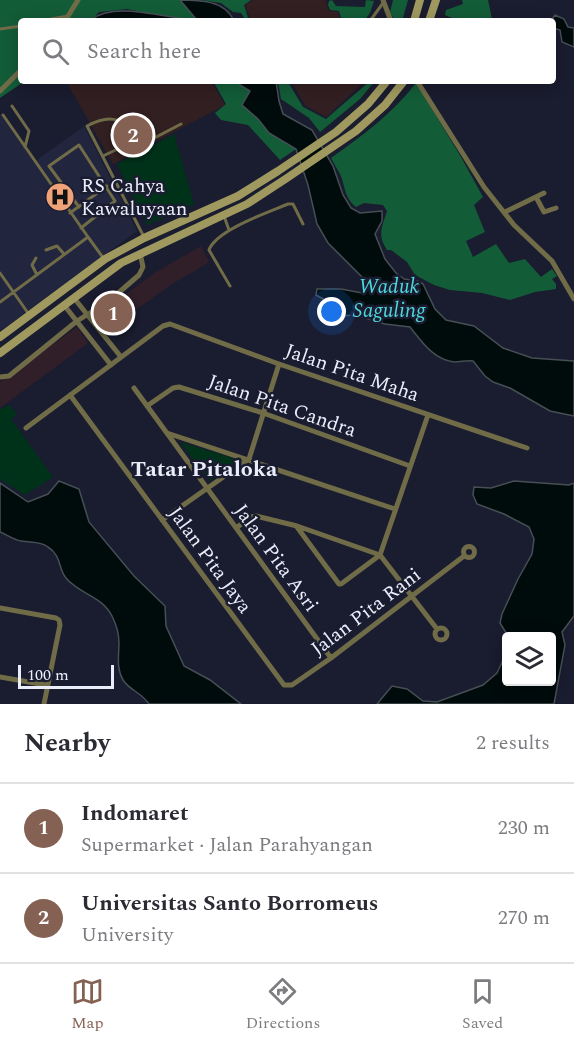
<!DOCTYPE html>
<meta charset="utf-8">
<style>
:root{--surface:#fff;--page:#f7f7f7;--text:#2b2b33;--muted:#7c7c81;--line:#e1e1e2;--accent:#846152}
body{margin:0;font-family:Spectral,serif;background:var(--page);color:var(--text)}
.controls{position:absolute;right:18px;bottom:18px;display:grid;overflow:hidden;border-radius:6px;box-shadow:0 3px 15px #0003}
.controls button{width:54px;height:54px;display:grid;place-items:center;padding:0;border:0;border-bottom:2px solid var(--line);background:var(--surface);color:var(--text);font:30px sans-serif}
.scale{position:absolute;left:18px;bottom:15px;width:96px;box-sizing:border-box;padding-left:6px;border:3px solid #ebedfb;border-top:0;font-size:16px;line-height:21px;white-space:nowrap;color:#ebedfb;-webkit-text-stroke:4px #1a1c2f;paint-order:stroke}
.you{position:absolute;left:332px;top:312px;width:21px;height:21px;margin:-15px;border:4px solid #fff;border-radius:50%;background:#1a73e8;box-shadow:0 0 0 9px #1a73e833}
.badge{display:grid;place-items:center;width:39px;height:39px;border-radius:50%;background:var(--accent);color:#fff;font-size:20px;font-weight:700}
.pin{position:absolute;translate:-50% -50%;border:3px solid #fff;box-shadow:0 2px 6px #0006}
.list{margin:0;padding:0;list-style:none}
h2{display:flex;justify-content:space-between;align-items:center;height:78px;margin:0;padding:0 24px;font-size:26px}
h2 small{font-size:20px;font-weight:400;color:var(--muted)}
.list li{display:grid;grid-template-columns:39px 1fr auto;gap:18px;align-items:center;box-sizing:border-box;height:90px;padding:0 24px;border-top:2px solid var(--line)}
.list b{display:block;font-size:22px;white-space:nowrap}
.list p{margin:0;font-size:20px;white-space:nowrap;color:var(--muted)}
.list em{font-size:20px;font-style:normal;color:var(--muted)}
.icon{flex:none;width:33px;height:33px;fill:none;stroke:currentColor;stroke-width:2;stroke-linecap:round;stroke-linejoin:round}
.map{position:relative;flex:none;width:574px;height:704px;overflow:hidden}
.search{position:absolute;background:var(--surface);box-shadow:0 3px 15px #0003;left:18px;right:18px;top:18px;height:66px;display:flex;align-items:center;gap:15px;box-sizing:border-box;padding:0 21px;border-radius:6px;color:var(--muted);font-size:22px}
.sheet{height:258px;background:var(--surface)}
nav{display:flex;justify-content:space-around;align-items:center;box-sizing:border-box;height:84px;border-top:2px solid var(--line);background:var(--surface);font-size:16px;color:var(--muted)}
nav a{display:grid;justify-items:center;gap:3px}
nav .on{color:var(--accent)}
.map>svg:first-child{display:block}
.commercial{fill:#301f29}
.built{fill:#22253e}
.education{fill:#321f21}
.green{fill:#00321a}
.forest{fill:#135c38}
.water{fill:#000b0c;stroke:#464f54;stroke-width:1.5}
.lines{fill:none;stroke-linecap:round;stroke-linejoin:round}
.lane{stroke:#706c48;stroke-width:3}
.street{stroke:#706c48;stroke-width:5}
.secondary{stroke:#a0995f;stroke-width:8}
.labels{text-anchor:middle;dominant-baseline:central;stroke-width:5;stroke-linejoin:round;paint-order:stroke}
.poi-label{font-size:20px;fill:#ebedfb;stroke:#1a1c2f;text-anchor:start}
.street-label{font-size:20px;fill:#ebedfb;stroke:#1a1c2f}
.water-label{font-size:21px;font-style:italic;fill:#4dd6db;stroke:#1a1c2f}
.quarter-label{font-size:22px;font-weight:bold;fill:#ebedfb;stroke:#1a1c2f}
</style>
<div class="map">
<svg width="574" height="704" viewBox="0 0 574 704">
<rect width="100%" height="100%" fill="#1a1c2f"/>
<!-- commercial -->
<path class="commercial" d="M201,246L209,262L169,286L111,328L99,314L156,272Z
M77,327L88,343L0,408V382Z"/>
<!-- built -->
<path class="built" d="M0,114L34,162L84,126L137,231L0,331Z"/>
<!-- education -->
<path class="education" d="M253,0H325L329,11L338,12L340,21H251L245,5Z
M66,81H211L225,105L113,164Z
M291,81H365L326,117L305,105Z"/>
<!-- green -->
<path class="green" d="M174,134L194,204L147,225L117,164Z
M9,405L17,414L11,419L53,477L25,495L0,479V409Z
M180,442L239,460L210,481Z"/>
<!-- forest -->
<path class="forest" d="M0,0H180L198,20L176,19L127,9L99,12L91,21H21V81H25L0,98Z
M202,0H251L244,5L249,21H243L245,19L241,13L233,12L221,3Z
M332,0L336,6L365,7L366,0L374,1L370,13L364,21H342L339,11L330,10L328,5L329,1Z
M393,0H408L402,21H395L390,12Z
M462,0H488L492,19L491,21H459L445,15L446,10L463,4Z
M213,81H237L240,85L250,91L242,105L258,119L269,133L296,149L280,160L248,125L221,120L215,113L226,104Z
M278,81L288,82L303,107L326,119L370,81H375L360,99L320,132L309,118L281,99Z
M416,83L461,157L483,197L474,205L485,232L466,241L473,257L496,244L509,263L525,259L541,277L552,269L557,276L552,279L556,284V289L535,292L510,300L482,293L450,290L434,285L415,275L407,262L391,250H387C377,235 382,227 387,211L383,205L364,203L356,207C345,199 345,187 341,176C338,170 334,164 331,158C362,136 392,114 416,83Z"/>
<!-- water -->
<path class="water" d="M180,0C199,0 225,0 234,21L90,20C117,0 165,19 197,20Z
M555,15L564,19L568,27L574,28V47L562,42L560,30L553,28V21H551Z
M237,81H276L279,101L283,114L312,130L333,166L343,195L351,208L360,213L382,211V221L375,234L385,259L396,273L404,279L418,281L423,284L435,309L446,320L474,326L503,348L532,358L574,361V416L550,411L510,388L493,382L485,376L473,361C467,360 461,362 454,362C433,359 422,342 410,327L385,324L355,315L339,316L334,312L329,302L316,295L317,289H341L362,293L365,290L366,281L328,243L317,224L308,185L296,149L269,133L258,119L242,105L250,91L240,85Z
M59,481L79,489L89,522L134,576L165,606L166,626L184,666L210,680L241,704H149C141,692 129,690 123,680C116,668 119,655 119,643C119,634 116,624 112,616C102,596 79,594 66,578C58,569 62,556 48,547C40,541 31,543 21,541C14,540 7,535 0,532V483L28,502L48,494Z
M514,481L569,485L574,483V616L562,632L565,645L554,704H377L392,686L407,689L423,701L437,702L483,685L497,673L506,654V682H552V636H508L500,623L502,614L518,579L532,554L534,539L529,527L504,514L477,504L473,495L474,487L491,488Z"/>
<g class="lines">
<!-- lane -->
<path class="lane" d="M40,21L68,16
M370,21L383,3
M0,29L21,26
M12,106L29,131L25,147
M3,115L88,237
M128,144L131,139C124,114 106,116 87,126L144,237
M103,156L128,144L137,146L141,145L181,124
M79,207L49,166L79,145L115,201L81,228
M70,213L107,186
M224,216L229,230
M46,250L57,246L64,254
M36,258L32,265L37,275
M0,273L28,313
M230,286L209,250C216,230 269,212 288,204H293L303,224
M0,302L88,237L104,259"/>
<!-- street -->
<path class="street" d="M383,0L391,21
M65,21L78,0
M417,81L484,187L514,225L552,261L574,299
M0,91L21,70
M536,197L544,212L556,208
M505,212L544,193
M74,298L121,357
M64,305L111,365
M0,377L9,376L77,321L109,301L139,275L143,267L140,253
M134,388L331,658
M70,395L284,685H292L331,658L464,556
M147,406L173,388L179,387L263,413L410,466
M26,428L163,326L170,324L279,364L527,448
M167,433L395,509
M162,520L249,459L279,364
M297,527L339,584H341L380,555
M236,528L251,517L256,516L297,526L380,555
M463.5 552a5.5 5.5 0 1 1 11 0a5.5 5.5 0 1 1-11 0Z
M380,555L428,415
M380,555L437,629
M0,608L56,618L59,620L60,625L44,704
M435 634a6 6 0 1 1 12 0a6 6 0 1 1-12 0Z
M0,677L46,685"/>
<!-- secondary -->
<path class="secondary" d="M414,21L420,0
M429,21L436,0
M0,337L105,259L144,238L238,196L278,171L336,132L368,104L387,81
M0,353L121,263L247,204L287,178L356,131L385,105L404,81"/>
</g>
<!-- icons -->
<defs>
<g id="hospital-disc" transform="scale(1.5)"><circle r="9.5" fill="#f0a279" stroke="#1a1c2f"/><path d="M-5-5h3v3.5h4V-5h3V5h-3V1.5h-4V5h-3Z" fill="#111"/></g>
</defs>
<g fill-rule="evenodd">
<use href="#hospital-disc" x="60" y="197"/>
</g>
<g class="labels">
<!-- poi labels -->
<g class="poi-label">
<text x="81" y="186">RS Cahya<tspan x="81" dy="23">Kawaluyaan</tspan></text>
</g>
<!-- street labels -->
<g class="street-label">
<text transform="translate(352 373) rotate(19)">Jalan Pita Maha</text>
<text transform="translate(282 406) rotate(19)">Jalan Pita Candra</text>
<text transform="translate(276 558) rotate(54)">Jalan Pita Asri</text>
<text transform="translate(210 560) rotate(54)">Jalan Pita Jaya</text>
<text transform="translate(366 612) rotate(-37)">Jalan Pita Rani</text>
</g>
<!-- water labels -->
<g class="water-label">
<text x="389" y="287">Waduk<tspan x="389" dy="24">Saguling</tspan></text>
</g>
<!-- quarter labels -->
<g class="quarter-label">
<text x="204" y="469">Tatar Pitaloka</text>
</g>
</g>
</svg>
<div class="controls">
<button><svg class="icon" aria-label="layers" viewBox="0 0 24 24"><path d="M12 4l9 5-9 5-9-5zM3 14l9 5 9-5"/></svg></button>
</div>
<div class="scale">100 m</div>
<div class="you"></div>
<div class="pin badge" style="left:113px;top:313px">1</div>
<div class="pin badge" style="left:133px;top:135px">2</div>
<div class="search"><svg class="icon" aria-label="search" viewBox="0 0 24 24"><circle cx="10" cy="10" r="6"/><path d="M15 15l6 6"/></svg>Search here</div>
</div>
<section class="sheet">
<h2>Nearby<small>2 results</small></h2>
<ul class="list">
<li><span class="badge">1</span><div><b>Indomaret</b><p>Supermarket · Jalan Parahyangan</p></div><em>230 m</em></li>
<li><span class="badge">2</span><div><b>Universitas Santo Borromeus</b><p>University</p></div><em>270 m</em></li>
</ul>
</section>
<nav>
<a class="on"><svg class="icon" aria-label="map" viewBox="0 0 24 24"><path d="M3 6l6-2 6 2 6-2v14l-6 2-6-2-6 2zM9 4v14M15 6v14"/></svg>Map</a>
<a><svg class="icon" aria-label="directions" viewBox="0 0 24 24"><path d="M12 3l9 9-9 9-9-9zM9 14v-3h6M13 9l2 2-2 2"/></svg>Directions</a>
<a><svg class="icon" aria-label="saved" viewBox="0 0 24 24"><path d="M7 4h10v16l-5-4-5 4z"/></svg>Saved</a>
</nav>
